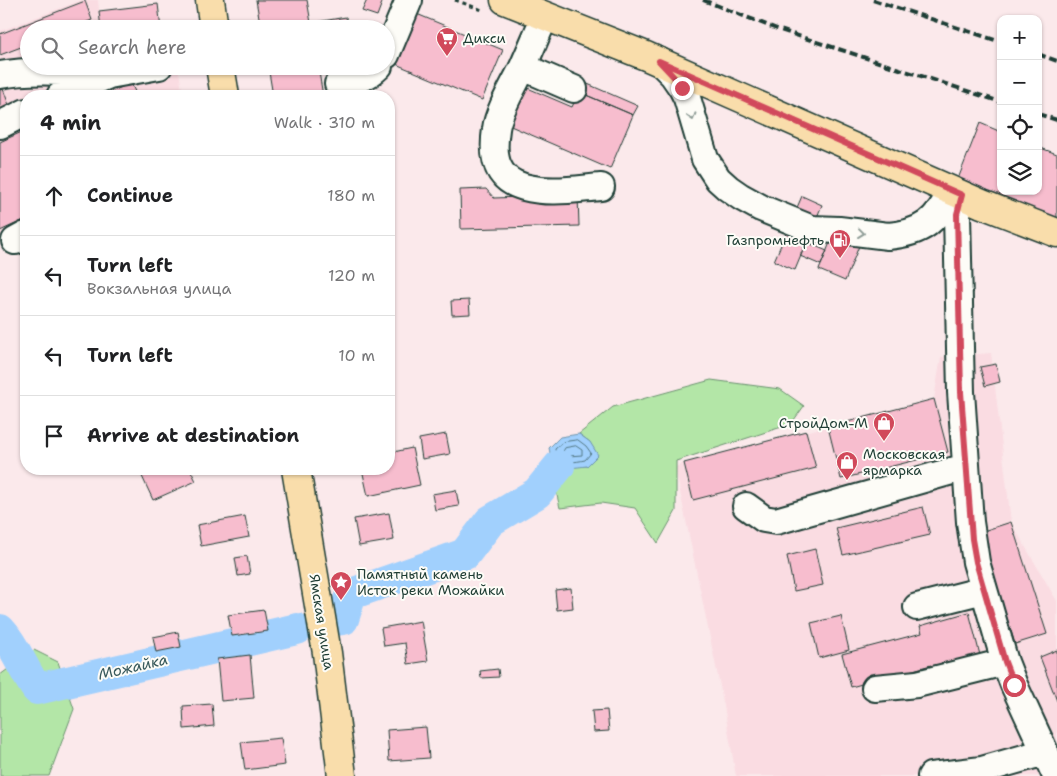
<!DOCTYPE html>
<meta charset="utf-8">
<style>
:root{--surface:#fff;--page:#f6f6f6;--text:#202124;--muted:#757577;--line:#e0e0e0}
body{margin:0;font-family:"Shantell Sans",sans-serif;background:var(--page);color:var(--text)}
.controls{position:absolute;right:15px;top:15px;display:grid;overflow:hidden;border-radius:10px;box-shadow:0 1px 4px #0004}
.controls button{width:45px;height:45px;display:grid;place-items:center;padding:0;border:0;border-bottom:1px solid var(--line);background:var(--surface);color:var(--text);font:25px sans-serif}
.stop{position:absolute;width:15px;height:15px;margin:-11px;border:4px solid #d1495b;border-radius:50%;background:#fff}
.stop.end{background:#d1495b;border-color:#fff;box-shadow:0 1px 5px #0008}
.list{margin:0;padding:0;list-style:none}
h2{display:flex;justify-content:space-between;align-items:center;height:65px;margin:0;padding:0 20px;font-size:21px}
h2 small{font-size:16px;font-weight:400;color:var(--muted)}
.list li{display:grid;grid-template-columns:32px 1fr auto;gap:15px;align-items:center;box-sizing:border-box;height:80px;padding:0 20px;border-top:1px solid var(--line)}
.list b{display:block;font-size:19px;white-space:nowrap}
.list p{margin:0;font-size:16px;white-space:nowrap;color:var(--muted)}
.list em{font-size:16px;font-style:normal;color:var(--muted)}
.icon{flex:none;width:28px;height:28px;fill:none;stroke:currentColor;stroke-width:2;stroke-linecap:round;stroke-linejoin:round}
.map{position:relative;flex:none;width:1057px;height:776px;overflow:hidden}
.search{position:absolute;background:var(--surface);box-shadow:0 1px 4px #0004;left:20px;top:20px;width:375px;height:55px;display:flex;align-items:center;gap:12px;box-sizing:border-box;padding:0 18px;border-radius:28px;color:var(--muted);font-size:19px}
.panel{position:absolute;background:var(--surface);box-shadow:0 1px 4px #0004;left:20px;top:90px;width:375px;height:385px;border-radius:20px}
.map>svg:first-child{display:block}
.built{fill:#fadce2}
.green{fill:#b3e6a7;stroke:#69926e}
.water{fill:#a1d0fd;stroke:#6d95ad}
.lines{fill:none;stroke-linecap:round;stroke-linejoin:round}
.shore{stroke:#537884;stroke-width:1}
.river{stroke:#a1d0fd;stroke-width:32}
.building{fill:#f7bdce;stroke:#1f3d34}
.minor-casing{stroke:#1f3d34;stroke-width:30}
.major-casing{stroke:#1f3d34;stroke-width:31}
.path{stroke:#1f3d34;stroke-width:3;stroke-dasharray:4 4;stroke-linecap:butt}
.minor{stroke:#fdfcf7;stroke-width:26}
.major{stroke:#f9ddab;stroke-width:28}
.rail{stroke:#1f3d34;stroke-width:4;stroke-dasharray:8 4;stroke-linecap:butt}
.oneway{stroke:#8e9c96}
.route{stroke:#d1495b;stroke-width:6}
.labels{text-anchor:middle;dominant-baseline:central;stroke-width:4;stroke-linejoin:round;paint-order:stroke}
.poi-label{font-size:14px;fill:#1f3d34;stroke:#fdfcf7;text-anchor:start}
.street-label{font-size:14px;fill:#1f3d34;stroke:#fdfcf7}
.water-label{font-size:15px;font-style:italic;fill:#395a5c;stroke:#fdfcf7}
</style>
<div class="map">
<svg width="1057" height="776" viewBox="0 0 1057 776">
<rect width="100%" height="100%" fill="#fbe9eb"/>
<filter id="ink" filterUnits="userSpaceOnUse"><feTurbulence type="fractalNoise" baseFrequency=".02" numOctaves="2"/><feDisplacementMap in="SourceGraphic" scale="10" xChannelSelector="R" yChannelSelector="G"/><feConvolveMatrix kernelMatrix="1 2 1 2 8 2 1 2 1" color-interpolation-filters="sRGB"/></filter>
<g filter="url(#ink)">
<!-- built -->
<path class="built" d="M82,0H98L101,29H29V66H178L183,96H26V227L0,239V31Z
M991,353L1011,522L1057,601V776H736L724,706L675,467L684,463L934,399L941,357Z"/>
<!-- green -->
<path class="green" d="M711,380L780,389L804,406L791,424L676,461V511L658,543L635,508L601,503L560,508L556,491L568,467L587,466L590,442L579,434L613,407Z
M34,650L58,662L74,709L49,776H0V675Z"/>
<!-- water -->
<path class="water" d="M579,434L590,442L598,455L587,466C577,467 558,471 552,460C550,457 550,451 549,448L560,437Z"/>
<g class="lines">
<!-- shore -->
<path class="shore" d="M578,440L586,446L591,453L585,460C575,462 565,464 556,457L555,449L563,442Z
M576,446L582,450V455L569,456L562,453L565,448Z"/>
<!-- river -->
<path class="river" d="M336,620L343,619L351,594L465,554L490,521L537,493L559,466
M0,630C16,647 23,670 37,689L297,629"/>
</g>
<!-- building -->
<path class="building" d="M256,0H307L311,23L346,17L348,29H261Z
M367,0H383L377,16L362,11Z
M85,1L92,20L69,29H29V44L0,55V34Z
M158,4L161,29H101L99,11Z
M412,12L503,50L482,100L391,62Z
M268,66H318L323,96H273Z
M583,82L638,106L633,115L579,92Z
M131,83L137,96H102Z
M523,86L572,107L579,92L633,115L610,169L506,124Z
M3,89L9,105L0,109V90Z
M980,123L1001,132V191H1038V147L1057,154V222L956,184Z
M26,130V219L0,231V142Z
M486,189L494,198L578,195L579,226L461,229L460,190Z
M802,196L822,205L795,270L774,261Z
M833,235L859,246L845,281L819,270Z
M806,242L827,251L821,265L800,256Z
M469,300L470,314L452,315L451,301Z
M996,364L1000,382L985,386L980,367Z
M934,399L948,452L841,479L828,427Z
M806,431L816,468L693,500L684,463Z
M446,434L450,454L422,459L419,439Z
M412,448L420,485L368,496L362,469H389V453Z
M146,469H190L196,481L153,500L140,472Z
M456,490L459,506L435,510L432,494Z
M923,507L930,535L843,555L836,528Z
M389,513L394,540L359,546L354,519Z
M245,516L249,537L201,546L197,525Z
M1011,522L1047,634L1015,644L980,532Z
M815,549L823,585L794,591L787,556Z
M247,556L250,574L238,576L235,558Z
M571,588L573,608L557,610L555,590Z
M264,610L268,631L232,636L228,615Z
M969,612L981,659L932,672L931,665L851,687L842,654L922,633L920,626Z
M841,616L849,650L819,658L811,623Z
M421,621L428,661L408,664L405,643L384,646L381,628Z
M178,632L181,647L156,652L153,637Z
M1057,650V701L1040,657Z
M250,655L254,698L221,701L217,659Z
M498,669L499,677L481,678L480,671Z
M212,704L214,726L184,729L183,706Z
M607,710L609,731L594,732L592,711Z
M426,727L429,758L389,761L387,730Z
M281,738L285,765L245,770L241,742Z"/>
<g class="lines">
<!-- minor casing -->
<g class="minor-casing">
<path id="minor" d="M545,16C537,34 530,51 522,69C514,85 498,112 496,129C492,156 495,179 524,187C549,194 576,189 601,187
M386,55L409,0
M659,61L673,75L682,88L687,98L705,159L718,179L728,188L741,197L761,208L812,229L839,230L888,236C923,233 936,221 952,191
M523,67L574,89
M0,75C36,68 73,73 109,75
M338,84C355,81 367,78 379,66
M60,96L109,75L159,66
M0,125L26,112
M962,195L957,214L961,392L970,522L976,562L1005,662L1014,685L1056,776
M15,241L26,235
M746,506L764,519L776,521L966,467
M917,607L984,590
M875,688L917,684L1005,662
M931,776L982,770L1045,752"/>
</g>
<!-- major casing -->
<g class="major-casing">
<path id="major" d="M210,0L214,29
M505,0L646,56L982,204L1057,233
M220,66L225,96
M296,469L327,653L342,776"/>
</g>
<!-- path -->
<path class="path" d="M455,0L485,11"/>
<!-- minor -->
<use href="#minor" class="minor"/>
<!-- major -->
<use href="#major" class="major"/>
<!-- rail -->
<path class="rail" d="M703,0L777,29L1001,102
M873,0L1001,42
M1038,54L1057,61
M1038,114L1057,120"/>
</g>
<!-- one-way arrows -->
<defs><path id="oneway-chevron" d="M-2-3.5L2.5 0L-2 3.5" fill="none" stroke-width="1.6" stroke-linecap="round" stroke-linejoin="round" transform="scale(1.25)"/></defs>
<g class="oneway">
<use href="#oneway-chevron" transform="translate(692 117) rotate(73)"/>
<use href="#oneway-chevron" transform="translate(861 233) rotate(7)"/>
</g>
</g>
<g class="lines" filter="url(#ink)">
<!-- route -->
<path class="route" d="M682,88L673,76L659,61L962,195L957,214L961,392L972,539L976,562L1005,662L1014,685"/>
</g>
<!-- icons -->
<defs>
<g id="supermarket-pin" transform="scale(1.125)"><path d="M0 17L-7.5 6A9.5 9.5 0 1 1 7.5 6Z" fill="#d1495b" stroke="#fdfcf7"/><path d="M-6-5.5h2.5l.6 2H6L4.5 2H-2.5L-4.4-4H-6ZM-1.5 3.2a1.3 1.3 0 1 0 .1 0ZM3 3.2a1.3 1.3 0 1 0 .1 0Z" fill="#fff"/></g>
<g id="fuel-pin" transform="scale(1.125)"><path d="M0 17L-7.5 6A9.5 9.5 0 1 1 7.5 6Z" fill="#d1495b" stroke="#fdfcf7"/><path d="M-5.5-6h7V0h2V4h1.3V-2.5L3-4.5l.8-.8L6-3V5H2.5V1h-1V6h-7ZM-4.2-4.7v3.2H.2V-4.7Z" fill="#fff"/></g>
<g id="shop-pin" transform="scale(1.125)"><path d="M0 17L-7.5 6A9.5 9.5 0 1 1 7.5 6Z" fill="#d1495b" stroke="#fdfcf7"/><path d="M-5-2.5h2.3a2.7 3.5 0 0 1 5.4 0H5L5.5 6h-11ZM-1.5-2.5h3a1.5 2.3 0 0 0-3 0Z" fill="#fff"/></g>
<g id="sight-pin" transform="scale(1.125)"><path d="M0 17L-7.5 6A9.5 9.5 0 1 1 7.5 6Z" fill="#d1495b" stroke="#fdfcf7"/><path d="M0-6L1.8-2.2L6-1.7L2.9 1.2L3.7 5.4L0 3.3L-3.7 5.4L-2.9 1.2L-6-1.7L-1.8-2.2Z" fill="#fff"/></g>
</defs>
<g fill-rule="evenodd">
<use href="#supermarket-pin" x="447" y="38"/>
<use href="#fuel-pin" x="840" y="240"/>
<use href="#shop-pin" x="884" y="423"/>
<use href="#shop-pin" x="847" y="462"/>
<use href="#sight-pin" x="341" y="582"/>
</g>
<g class="labels">
<!-- poi labels -->
<g class="poi-label">
<text x="463" y="38">Дикси</text>
<text x="824" y="240" text-anchor="end">Газпромнефть</text>
<text x="868" y="423" text-anchor="end">СтройДом-М</text>
<text x="863" y="454">Московская<tspan x="863" dy="16">ярмарка</tspan></text>
<text x="357" y="574">Памятный камень<tspan x="357" dy="16">Исток реки Можайки</tspan></text>
</g>
<!-- street labels -->
<g class="street-label">
<text transform="translate(322 622) rotate(81)">Ямская улица</text>
</g>
<!-- water labels -->
<g class="water-label">
<text transform="translate(133 667) rotate(-13)">Можайка</text>
</g>
</g>
</svg>
<div class="controls">
<button>+</button>
<button>−</button>
<button><svg class="icon" aria-label="locate" viewBox="0 0 24 24"><circle cx="12" cy="12" r="6"/><path d="M12 2v4M12 18v4M2 12h4M18 12h4"/></svg></button>
<button><svg class="icon" aria-label="layers" viewBox="0 0 24 24"><path d="M12 4l9 5-9 5-9-5zM3 14l9 5 9-5"/></svg></button>
</div>
<div class="stop" style="left:1014px;top:685px"></div>
<div class="stop end" style="left:682px;top:88px"></div>
<div class="search"><svg class="icon" aria-label="search" viewBox="0 0 24 24"><circle cx="10" cy="10" r="6"/><path d="M15 15l6 6"/></svg>Search here</div>
<section class="panel">
<h2>4 min<small>Walk · 310 m</small></h2>
<ul class="list">
<li><svg class="icon" aria-label="ahead" viewBox="0 0 24 24"><path d="M12 20V5M6 11l6-6 6 6"/></svg><div><b>Continue</b></div><em>180 m</em></li>
<li><svg class="icon" aria-label="left" viewBox="0 0 24 24"><path d="M17 20v-9H6M10 6l-5 5 5 5"/></svg><div><b>Turn left</b><p>Вокзальная улица</p></div><em>120 m</em></li>
<li><svg class="icon" aria-label="left" viewBox="0 0 24 24"><path d="M17 20v-9H6M10 6l-5 5 5 5"/></svg><div><b>Turn left</b></div><em>10 m</em></li>
<li><svg class="icon" aria-label="arrive" viewBox="0 0 24 24"><path d="M6 21V4h12l-3 4 3 4H6"/></svg><div><b>Arrive at destination</b></div></li>
</ul>
</section>
</div>
